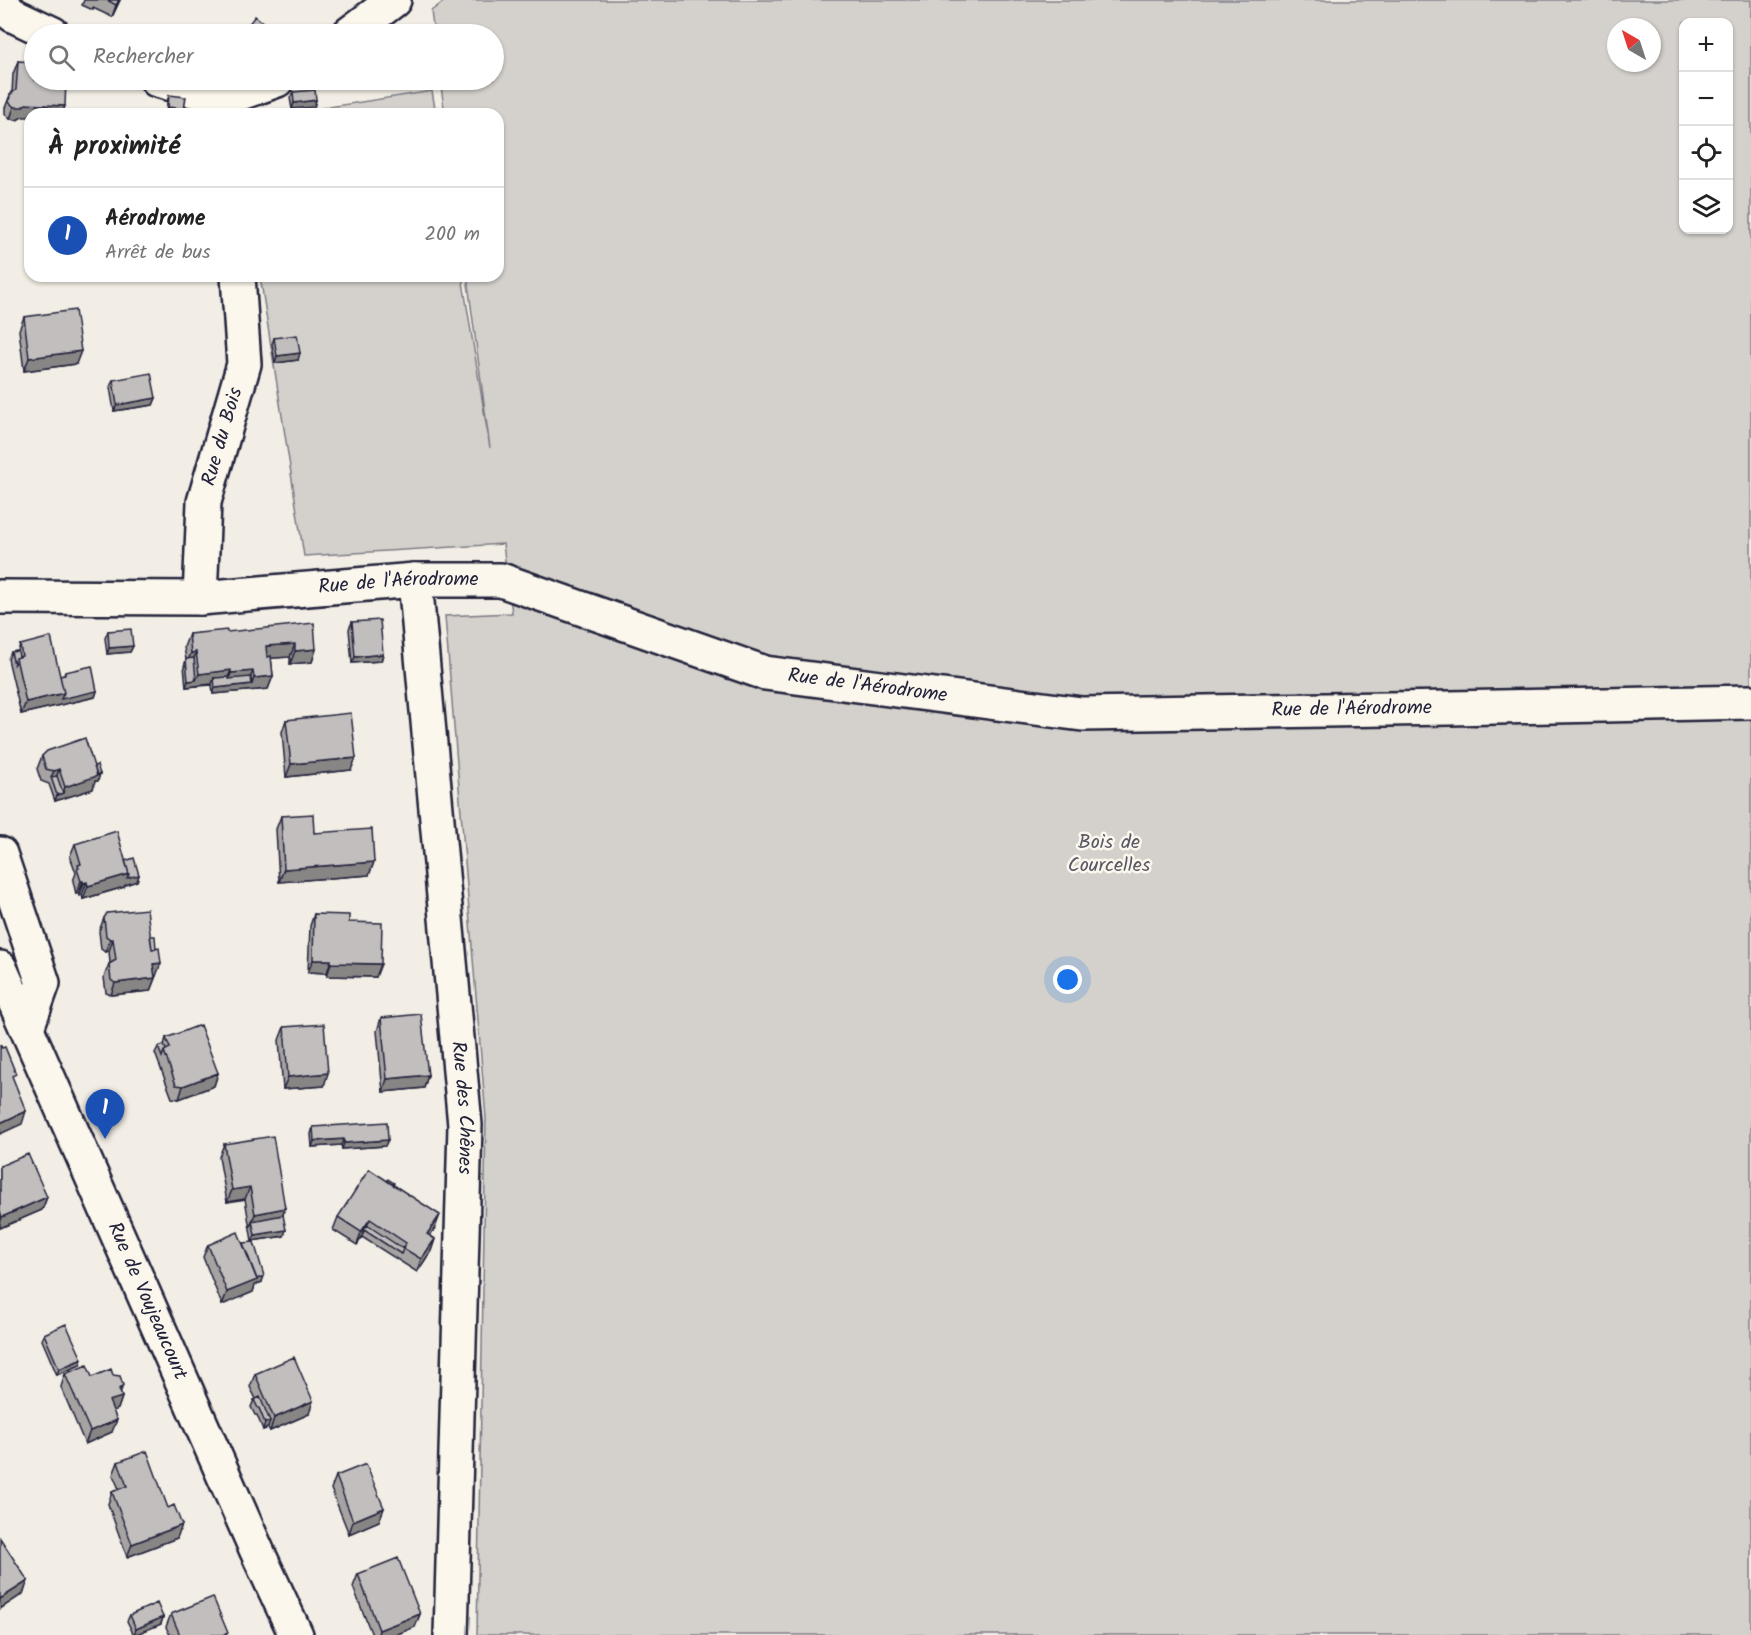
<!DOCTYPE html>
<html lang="fr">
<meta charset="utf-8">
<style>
:root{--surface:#fff;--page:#f2f2f2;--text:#222;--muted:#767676;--line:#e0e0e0;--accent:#1f6fb2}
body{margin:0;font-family:Kalam,sans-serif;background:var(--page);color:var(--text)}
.controls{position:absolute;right:18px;top:18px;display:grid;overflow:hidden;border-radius:12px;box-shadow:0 2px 4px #0004}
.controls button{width:54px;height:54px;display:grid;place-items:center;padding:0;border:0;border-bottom:2px solid var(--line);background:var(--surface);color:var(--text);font:30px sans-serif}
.compass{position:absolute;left:1607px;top:18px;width:54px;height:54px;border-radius:50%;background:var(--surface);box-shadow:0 2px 4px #0004;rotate:321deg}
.you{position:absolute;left:1068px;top:980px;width:21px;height:21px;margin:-15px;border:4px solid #fff;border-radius:50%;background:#1a73e8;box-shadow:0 0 0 9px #1a73e833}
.badge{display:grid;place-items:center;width:39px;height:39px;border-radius:50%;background:var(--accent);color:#fff;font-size:20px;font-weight:700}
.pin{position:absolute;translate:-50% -50px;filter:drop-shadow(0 2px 3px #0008)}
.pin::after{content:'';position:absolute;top:32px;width:21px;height:18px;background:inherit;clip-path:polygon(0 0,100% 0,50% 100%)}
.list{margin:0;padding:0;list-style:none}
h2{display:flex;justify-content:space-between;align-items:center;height:78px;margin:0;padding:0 24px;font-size:26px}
h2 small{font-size:20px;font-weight:400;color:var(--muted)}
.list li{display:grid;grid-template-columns:39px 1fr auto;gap:18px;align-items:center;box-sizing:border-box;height:96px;padding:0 24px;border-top:2px solid var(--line)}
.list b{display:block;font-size:22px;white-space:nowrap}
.list p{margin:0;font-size:20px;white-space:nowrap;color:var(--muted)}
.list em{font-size:20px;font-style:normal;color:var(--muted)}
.icon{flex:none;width:33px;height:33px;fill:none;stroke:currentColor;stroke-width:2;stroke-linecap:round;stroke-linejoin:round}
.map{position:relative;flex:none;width:1751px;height:1635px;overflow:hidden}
.search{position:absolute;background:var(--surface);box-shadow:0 2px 4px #0004;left:24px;top:24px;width:480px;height:66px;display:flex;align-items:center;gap:15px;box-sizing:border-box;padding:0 21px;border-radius:33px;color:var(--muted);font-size:22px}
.panel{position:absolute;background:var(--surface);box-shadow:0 2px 4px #0004;left:24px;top:108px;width:480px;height:174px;border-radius:18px}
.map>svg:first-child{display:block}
.green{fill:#d4d1cc;stroke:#7b7a84;stroke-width:1.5;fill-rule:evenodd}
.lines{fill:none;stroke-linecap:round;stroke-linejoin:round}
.minor-casing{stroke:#22223b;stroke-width:38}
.major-casing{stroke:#22223b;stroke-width:38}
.minor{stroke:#fbf7ec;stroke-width:33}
.major{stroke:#fbf7ec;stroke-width:33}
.wall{fill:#a7a3a3;stroke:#22223b;stroke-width:1.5}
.shaded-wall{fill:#888585;stroke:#22223b;stroke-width:1.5}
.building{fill:#c2bebe;stroke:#22223b;stroke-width:1.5}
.labels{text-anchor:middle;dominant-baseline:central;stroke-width:5;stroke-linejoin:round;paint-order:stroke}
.street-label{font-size:20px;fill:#22223b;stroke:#fbf7ec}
.park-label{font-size:20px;fill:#575766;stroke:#fbf7ec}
</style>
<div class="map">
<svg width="1751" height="1635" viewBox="0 0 1751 1635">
<rect width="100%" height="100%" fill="#f2eee5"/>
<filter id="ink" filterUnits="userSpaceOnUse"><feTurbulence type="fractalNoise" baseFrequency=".0167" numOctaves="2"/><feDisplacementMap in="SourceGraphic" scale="12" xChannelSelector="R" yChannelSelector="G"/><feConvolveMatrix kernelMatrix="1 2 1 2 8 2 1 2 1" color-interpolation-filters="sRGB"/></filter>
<g filter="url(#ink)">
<!-- green -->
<path class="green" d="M446,0H1751V1635H477L486,1118L445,616L512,613L503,544L304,556L260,276H462L490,448L467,276H498V114H445L440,80H494V34H434L431,11ZM1684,22H1728V230H1684ZM1616,27H1652V63H1616Z
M432,91L436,114H284Z"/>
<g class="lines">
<!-- minor casing -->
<g class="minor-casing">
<g id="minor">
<path d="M0,4L13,15L53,34"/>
<path d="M349,34L394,0"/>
<path d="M157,80L224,99L277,80"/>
<path id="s1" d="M415,580L465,1125L451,1635"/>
<path id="s2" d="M0,597L200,598L415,580H501L765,673L1082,714L1450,708L1751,702"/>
<path id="s3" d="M200,598L204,502L244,364L238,276"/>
<path d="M0,854L43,983L27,1028"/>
</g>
</g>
<!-- major casing -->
<g class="major-casing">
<g id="major">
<path id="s4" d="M0,968L257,1551L296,1635"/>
</g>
</g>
<!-- minor -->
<use href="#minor" class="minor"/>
<!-- major -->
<use href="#major" class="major"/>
</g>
<!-- wall -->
<path class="wall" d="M84,0H120L112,17L93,8V10L82,5Z
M18,61L65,106L62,114H30L22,117L17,120L10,119L5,114V108L10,95L12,93L13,74Z
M293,92L316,100L314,107L292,109L290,98Z
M169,95L182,114H166L167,102Z
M24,317L76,364L24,371L19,330Z
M274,338L298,360L275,363L272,344Z
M113,380L156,398L153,405L114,411L110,387Z
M352,622L383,654L381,661L352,663L349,629Z
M108,631L133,646L130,652L107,654L105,638Z
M227,632L316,649L312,662L290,664V657L271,658L273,676L268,689L213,694L212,685L186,687L184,666L186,660L184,647L189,634Z
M20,645L60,676L64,675L65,672L97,691L95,697L21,714L8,659L11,652L18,651Z
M286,720L351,770L286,777L282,732Z
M42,756L98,781H95L93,789L55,801L49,784L41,781L37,769Z
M281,816L374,862L369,875L279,882L276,829Z
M75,844L125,861L139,875L137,881L125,885L124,887L83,899L82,895L79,896V893L76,894L73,881L76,873L70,856Z
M314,914L349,922L376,977L327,976V973L308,972L310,926Z
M104,918L150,936L156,976H155V978L150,991L111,995L106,993L104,977L109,964L110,963L109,951L105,952L101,949L99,931Z
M381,1018L428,1075L424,1088L383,1092L377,1031Z
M284,1027L324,1086L283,1089L279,1040Z
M166,1038L218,1073L214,1086L179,1099L172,1098L155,1053L158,1047L164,1045Z
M313,1127L385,1146L342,1149L341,1145L312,1147L311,1134Z
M224,1144L285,1208L283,1215L284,1236L252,1241L245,1199L227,1202L219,1157Z
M0,1166L47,1197L42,1210L0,1228Z
M393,1185L435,1228L430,1235L435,1239L431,1251L417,1272L362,1237L357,1245L333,1230L338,1217Z
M243,1243L262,1282L255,1285L253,1292L222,1305L203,1257L208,1245Z
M44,1334L80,1365L57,1375L42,1340Z
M65,1374L92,1377L120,1392L122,1397L118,1409L113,1411L112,1432L85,1444L61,1387Z
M255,1374L309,1414L270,1431L268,1428L263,1430L257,1415H255L251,1407L254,1400L256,1399L250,1387Z
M118,1462L168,1508L177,1538L127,1557L108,1504L112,1492L119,1489L113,1475Z
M336,1476L384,1508L379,1521L349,1534L331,1489Z
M358,1574L420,1614L415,1627L395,1635H372L353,1587Z
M171,1614L227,1635H170L166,1627Z
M130,1615L163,1617L161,1624L134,1635L127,1621Z"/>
<!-- shaded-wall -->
<path class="shaded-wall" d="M119,0H120L112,17L116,5Z
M316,100L314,107L292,109L294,103Z
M26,104L65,106L62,114H30V117H22L17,120L10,119L14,107Z
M168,107L184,109L182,114H166Z
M81,351L76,364L24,371L29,358Z
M300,353L298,360L275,363L277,356Z
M156,398L153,405L114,411L117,405Z
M295,644L290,657L261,659L266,646Z
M133,646L130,652L107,654L109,648Z
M316,649L312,662L290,664L295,651Z
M196,652L192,665L186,666L191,653Z
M383,654L381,661L352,663L355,657Z
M231,670L226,683L214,678L212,684L186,687L188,681L196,680L199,674Z
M253,671L248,683L227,686L231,673Z
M273,676L268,689L213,694L215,688L252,684L254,678Z
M97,691L95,697L21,714L26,702L64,693Z
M356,758L351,770L286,777L291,764Z
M59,769L55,782L51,777L54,771Z
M100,774L98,781H95L93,789L55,801L57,795L63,793L65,787Z
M374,862L369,875L279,882L284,869Z
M129,874L139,875L137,881L125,885L124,887L83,899L88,886Z
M81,881H83L79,893L76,894Z
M87,882L82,895L79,896L84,883Z
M110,939H113L109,951L105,952Z
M313,960H331L327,973L308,972Z
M161,963L156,976H149L153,964Z
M331,963L381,964L376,977L327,976Z
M155,978L150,991L111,995L115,983Z
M218,1073L214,1086L179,1099L183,1086Z
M328,1073L324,1086L283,1089L288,1077Z
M428,1075L424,1088L383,1092L387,1079Z
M26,1111L22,1124L0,1134V1123Z
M344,1139L341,1145L312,1147L314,1141Z
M388,1140L385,1146L342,1149L344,1143Z
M250,1187L245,1199L227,1202L232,1190Z
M47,1197L42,1210L0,1228V1223L2,1217Z
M285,1208L281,1221H252L250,1227L255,1214Z
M440,1215L435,1228L423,1246L427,1234Z
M370,1219L365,1231L364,1230L362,1237L357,1245L361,1232Z
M286,1230L284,1236L252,1241L255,1235Z
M435,1239L431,1251L417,1272L421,1259Z
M264,1276L262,1282L255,1285L253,1292L222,1305L227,1292Z
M82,1359L80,1365L57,1375L59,1369Z
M123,1385L119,1397H122L118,1409L105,1414L109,1401Z
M313,1401L309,1414L270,1431L274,1418Z
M117,1420L112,1432L85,1444L90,1431Z
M270,1421L268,1428L263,1430L265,1423Z
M384,1508L379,1521L349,1534L353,1521Z
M182,1525L177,1538L127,1557L132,1544Z
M28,1581L23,1594L0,1609V1599Z
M420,1614L415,1627L395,1635H378L379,1630Z
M163,1617L161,1624L134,1635L136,1629Z"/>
<!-- building -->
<path class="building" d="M107,0H119L116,5Z
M255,16L276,32L274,34H241Z
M18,61L34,62V80H66L65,106L26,104L22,107H14L9,102L10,95L16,90Z
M315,90L316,100L294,103L293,92Z
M169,95L186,97L184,109L168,107Z
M75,310L81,351L29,358L24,317Z
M297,335L300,353L277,356L274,338Z
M151,373L156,398L117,405L113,380Z
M380,620L383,654L355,657L352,622Z
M314,623L316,649L295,651V644L266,646L267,657L271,656L273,676L254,678L253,671L231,673V670L199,674L196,652L191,653L189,634L227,630V632Z
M131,629L133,646L109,648L108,631Z
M51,637L64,693L26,702L16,658L22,656L20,645Z
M18,651L19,657L16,658L14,664L11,652Z
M194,658L196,680L188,681L186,659Z
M92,666L97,691L61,699L64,693L60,676L65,675V672Z
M229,677V679L251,677L252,684L215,688L214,678Z
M351,713L356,758L291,764L286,720Z
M85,738L97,776L65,787L59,769L54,771L46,769L42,756L47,751Z
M97,765L100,774L97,775L94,766Z
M57,776L63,793L57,795L51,777Z
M313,814L314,833L372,829L374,862L284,869L281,816Z
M117,831L129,874L88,886L87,882L84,883L83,881H81L77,869L79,868L78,865L81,864L75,844Z
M134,858L139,875L127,878L129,874L125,861Z
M147,909L152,949L159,948L161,963L153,964L155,978L115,983L111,980L109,964L116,960L113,939H110L106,936L104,918L107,913Z
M314,914L349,915V922L382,923L381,964L331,963V960H313Z
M150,936H155L156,949H152Z
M421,1014L428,1075L387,1079L381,1018Z
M324,1024L328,1073L288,1077L284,1027Z
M200,1025L218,1073L183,1086L176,1085L164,1051L170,1048L166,1038Z
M0,1044L2,1048L5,1047L16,1074L12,1076L26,1111L0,1123Z
M164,1045L166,1050L164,1051L162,1057L158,1047Z
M387,1122L388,1140L344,1143V1139L314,1141L313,1127Z
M273,1136L285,1208L255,1214L250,1187L232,1190L224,1144Z
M28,1154L47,1197L2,1217L0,1211V1166Z
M369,1169L440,1215L427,1234L435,1239L421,1259L403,1248L406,1243L370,1219L361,1232L338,1217Z
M388,1179L394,1183L393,1185L387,1181Z
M283,1215L286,1230L255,1235L252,1221Z
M367,1225L403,1249L401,1254L364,1230Z
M238,1232L257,1280L227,1292L208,1245Z
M254,1242L264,1276L257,1279L243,1243Z
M66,1324L82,1359L59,1369L44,1334Z
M294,1357L313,1401L274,1418L255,1374Z
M87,1365L92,1377L111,1369L113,1375L120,1376L123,1385L119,1389L122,1397L109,1401L117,1420L90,1431L65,1374Z
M260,1397L270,1421L265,1423L259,1408H258L254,1400Z
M147,1451L168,1508L174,1505L182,1525L132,1544L112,1492L127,1486L118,1462Z
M366,1464L384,1508L353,1521L336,1476Z
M0,1538L28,1581L0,1599Z
M398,1558L420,1614L379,1630L358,1574Z
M213,1597L228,1633L222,1635H180L171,1614Z
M157,1603L163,1617L136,1629L130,1615Z"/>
</g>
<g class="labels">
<!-- street labels -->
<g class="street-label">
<text stroke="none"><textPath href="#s3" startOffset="164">Rue du Bois</textPath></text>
<text stroke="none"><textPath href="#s2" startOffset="399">Rue de l'Aérodrome</textPath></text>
<text stroke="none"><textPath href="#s2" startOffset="885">Rue de l'Aérodrome</textPath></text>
<text stroke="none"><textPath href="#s2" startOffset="1371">Rue de l'Aérodrome</textPath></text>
<text stroke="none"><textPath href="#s1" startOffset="530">Rue des Chênes</textPath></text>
<text stroke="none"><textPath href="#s4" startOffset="364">Rue de Voujeaucourt</textPath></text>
</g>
<!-- park labels -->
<g class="park-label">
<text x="1109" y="843">Bois de<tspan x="1109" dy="23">Courcelles</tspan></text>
</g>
</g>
</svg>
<div class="controls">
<button>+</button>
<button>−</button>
<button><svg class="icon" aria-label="locate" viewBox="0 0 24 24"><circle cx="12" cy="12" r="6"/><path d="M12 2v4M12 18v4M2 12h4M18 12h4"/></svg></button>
<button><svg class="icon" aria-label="layers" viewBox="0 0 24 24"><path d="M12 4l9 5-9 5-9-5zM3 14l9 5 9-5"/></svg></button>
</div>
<svg class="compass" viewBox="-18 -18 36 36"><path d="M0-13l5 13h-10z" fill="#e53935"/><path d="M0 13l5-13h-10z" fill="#767676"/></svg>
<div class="you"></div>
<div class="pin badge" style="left:105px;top:1139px;background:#1a4fb4">1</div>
<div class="search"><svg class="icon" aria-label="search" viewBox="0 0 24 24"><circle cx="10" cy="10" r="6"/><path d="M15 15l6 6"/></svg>Rechercher</div>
<section class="panel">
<h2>À proximité<small></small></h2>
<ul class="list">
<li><span class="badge" style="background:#1a4fb4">1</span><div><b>Aérodrome</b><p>Arrêt de bus</p></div><em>200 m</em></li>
</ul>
</section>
</div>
